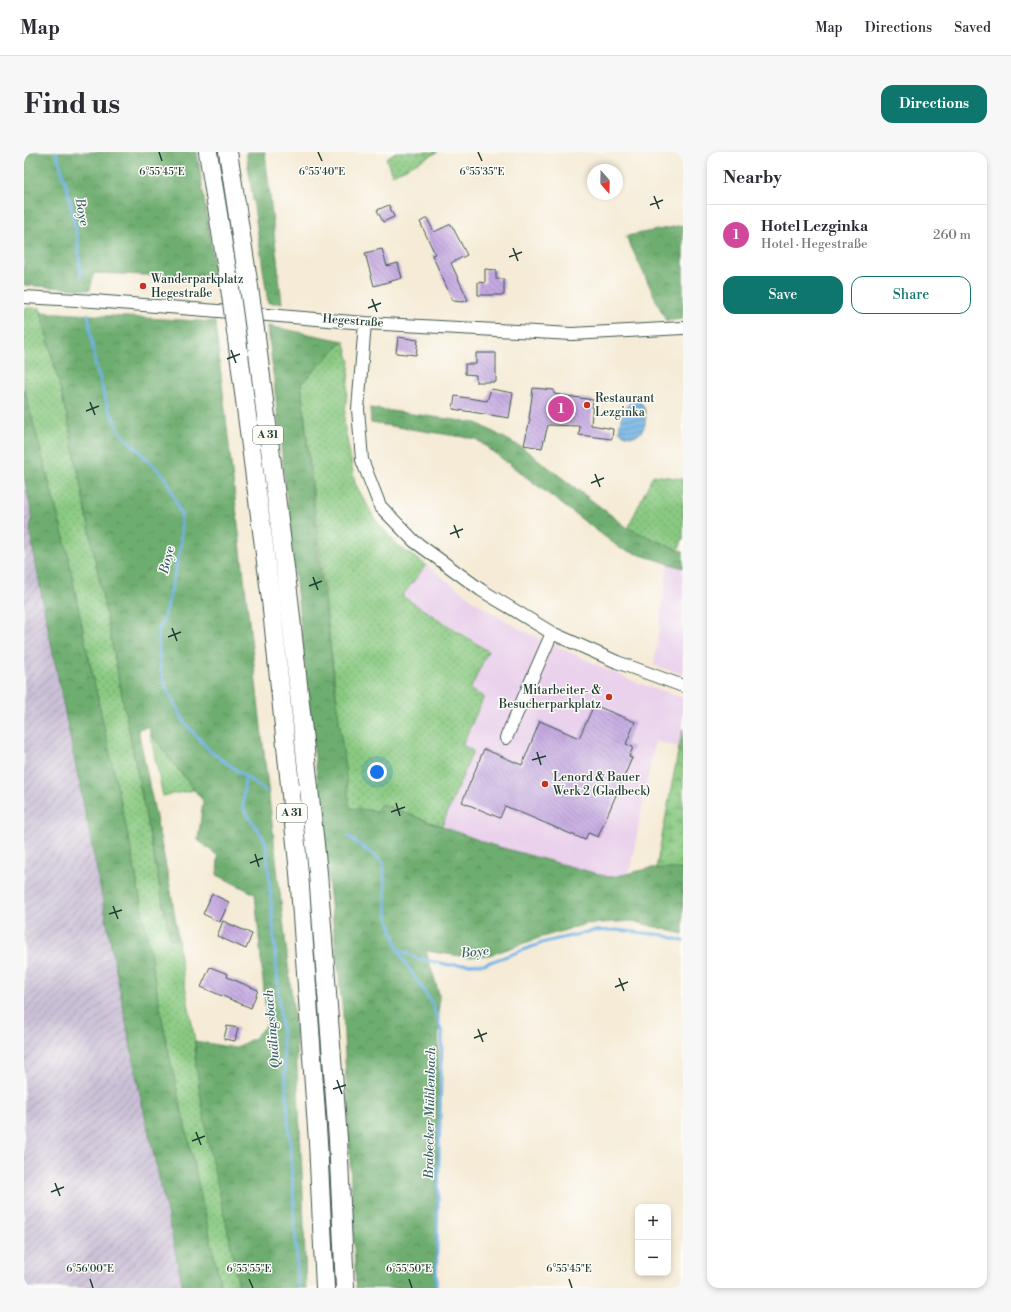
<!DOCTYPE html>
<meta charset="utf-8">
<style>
:root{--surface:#fff;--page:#f7f7f7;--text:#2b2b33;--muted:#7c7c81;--line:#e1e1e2;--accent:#0f766e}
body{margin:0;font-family:"Libre Bodoni",serif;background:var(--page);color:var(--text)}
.controls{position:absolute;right:12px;bottom:12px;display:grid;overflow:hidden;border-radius:8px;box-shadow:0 2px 6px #0003}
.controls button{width:36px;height:36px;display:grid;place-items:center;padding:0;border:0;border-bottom:1px solid var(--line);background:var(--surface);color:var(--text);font:20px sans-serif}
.compass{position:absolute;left:563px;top:12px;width:36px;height:36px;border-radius:50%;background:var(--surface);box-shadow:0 2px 6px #0003;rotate:160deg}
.you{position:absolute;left:353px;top:620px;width:14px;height:14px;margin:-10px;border:3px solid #fff;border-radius:50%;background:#1a73e8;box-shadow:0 0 0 6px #1a73e833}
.badge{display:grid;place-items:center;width:26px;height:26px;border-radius:50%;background:var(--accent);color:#fff;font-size:13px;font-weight:700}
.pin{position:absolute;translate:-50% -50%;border:2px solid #fff;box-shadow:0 1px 4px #0006}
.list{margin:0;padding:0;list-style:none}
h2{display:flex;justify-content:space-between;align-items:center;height:52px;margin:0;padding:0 16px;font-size:17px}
h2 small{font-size:13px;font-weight:400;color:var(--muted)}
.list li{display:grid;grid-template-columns:26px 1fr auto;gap:12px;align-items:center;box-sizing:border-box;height:60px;padding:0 16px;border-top:1px solid var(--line)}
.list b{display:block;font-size:15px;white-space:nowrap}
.list p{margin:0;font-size:13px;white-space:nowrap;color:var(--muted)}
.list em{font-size:13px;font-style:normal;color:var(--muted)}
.actions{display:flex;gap:8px;padding:12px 16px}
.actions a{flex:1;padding:9px 0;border:1px solid var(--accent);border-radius:12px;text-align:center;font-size:14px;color:var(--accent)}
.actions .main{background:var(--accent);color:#fff}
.map{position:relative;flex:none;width:659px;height:1136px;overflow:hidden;border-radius:12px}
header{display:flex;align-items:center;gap:24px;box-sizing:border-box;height:56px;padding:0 20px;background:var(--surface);border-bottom:1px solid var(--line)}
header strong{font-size:19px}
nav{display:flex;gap:22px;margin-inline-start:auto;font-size:14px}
.intro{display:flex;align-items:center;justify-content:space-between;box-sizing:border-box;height:96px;padding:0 24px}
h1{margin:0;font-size:28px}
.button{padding:10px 18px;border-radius:12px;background:var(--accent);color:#fff;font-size:14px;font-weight:700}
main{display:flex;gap:24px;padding:0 24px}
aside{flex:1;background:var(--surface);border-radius:12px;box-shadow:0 2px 6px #0003}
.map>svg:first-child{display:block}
.built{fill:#ead1ec}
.industrial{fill:url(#industrial-furrows)}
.grass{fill:url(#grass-dots);stroke:#54835a}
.forest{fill:url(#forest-crowns);stroke:#467552}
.wetland{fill:url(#wetland-marsh);stroke:#54835a}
.water{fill:url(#water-rules);stroke:#48778c}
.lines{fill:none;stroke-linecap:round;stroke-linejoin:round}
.stream{stroke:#70b1e5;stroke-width:3}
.building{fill:url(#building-back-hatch)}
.minor-casing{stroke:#3f574c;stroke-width:14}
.highway-casing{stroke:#3f574c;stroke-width:20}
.minor{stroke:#fff;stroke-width:12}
.highway{stroke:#fff;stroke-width:18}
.highway-bridge-casing{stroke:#3f574c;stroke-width:20;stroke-linecap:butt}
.highway-bridge{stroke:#fff;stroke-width:18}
.ticks{fill:none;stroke:#1f3d34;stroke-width:1.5}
.poi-dot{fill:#c8321e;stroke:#fdfcf7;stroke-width:1.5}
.labels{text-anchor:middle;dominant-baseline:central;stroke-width:3;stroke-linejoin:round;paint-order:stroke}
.shield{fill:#fdfcf7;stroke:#62766e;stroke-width:1}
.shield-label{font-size:11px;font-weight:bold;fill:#1f3d34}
.poi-label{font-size:12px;fill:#1f3d34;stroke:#fdfcf7;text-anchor:start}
.street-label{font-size:12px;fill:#1f3d34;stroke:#fdfcf7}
.water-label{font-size:13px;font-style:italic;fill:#376069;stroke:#fdfcf7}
.ticks-label{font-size:10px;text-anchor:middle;fill:#1f3d34;stroke:#fdfcf7;stroke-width:3;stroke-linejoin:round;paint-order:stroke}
</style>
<header>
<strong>Map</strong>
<nav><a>Map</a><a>Directions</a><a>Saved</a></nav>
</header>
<div class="intro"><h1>Find us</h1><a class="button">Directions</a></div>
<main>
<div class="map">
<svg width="659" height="1136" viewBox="0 0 659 1136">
<defs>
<pattern id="industrial-furrows" width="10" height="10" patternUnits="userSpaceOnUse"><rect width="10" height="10" fill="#cabfd6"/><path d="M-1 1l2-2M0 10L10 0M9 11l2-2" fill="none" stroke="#a39cae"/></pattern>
<pattern id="grass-dots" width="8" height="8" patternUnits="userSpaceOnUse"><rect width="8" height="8" fill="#89c981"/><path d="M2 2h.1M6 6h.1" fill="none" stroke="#6fa46a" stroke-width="1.8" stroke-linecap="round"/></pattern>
<pattern id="forest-crowns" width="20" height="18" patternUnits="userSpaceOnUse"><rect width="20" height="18" fill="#6ead6f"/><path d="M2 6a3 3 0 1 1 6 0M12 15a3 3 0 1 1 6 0" fill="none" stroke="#5a8e5c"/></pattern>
<pattern id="wetland-marsh" width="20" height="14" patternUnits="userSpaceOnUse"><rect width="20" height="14" fill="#89c981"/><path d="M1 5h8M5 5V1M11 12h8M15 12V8" fill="none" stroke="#6fa46a"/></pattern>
<pattern id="water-rules" width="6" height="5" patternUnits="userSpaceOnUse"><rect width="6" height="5" fill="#70b1e5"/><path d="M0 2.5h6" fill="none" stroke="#5b91ba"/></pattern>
<pattern id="building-back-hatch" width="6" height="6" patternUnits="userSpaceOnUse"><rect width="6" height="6" fill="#c4a9e1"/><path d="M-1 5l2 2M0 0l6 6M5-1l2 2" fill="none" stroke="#9f8bb7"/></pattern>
</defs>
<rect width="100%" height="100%" fill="#fdfcf7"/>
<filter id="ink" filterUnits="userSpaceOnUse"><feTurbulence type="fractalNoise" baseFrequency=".025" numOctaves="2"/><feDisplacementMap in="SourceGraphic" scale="8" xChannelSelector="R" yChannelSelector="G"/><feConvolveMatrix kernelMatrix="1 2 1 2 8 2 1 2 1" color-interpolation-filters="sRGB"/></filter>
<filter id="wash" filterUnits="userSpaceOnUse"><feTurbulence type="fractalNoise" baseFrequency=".012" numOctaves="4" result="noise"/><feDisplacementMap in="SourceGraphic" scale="16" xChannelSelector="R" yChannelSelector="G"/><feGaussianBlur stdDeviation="0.9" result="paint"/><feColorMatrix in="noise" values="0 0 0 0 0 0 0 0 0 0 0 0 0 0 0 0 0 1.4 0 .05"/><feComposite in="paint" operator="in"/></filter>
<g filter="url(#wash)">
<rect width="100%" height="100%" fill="#f5ebd6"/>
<!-- built -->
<path class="built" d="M644,411L659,416V523L630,513Z
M402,413L458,455L496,477L608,529L659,546V577L655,595L631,589L607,714L602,722L593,724L585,725L468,693L418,674L449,599L438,593L460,545L446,538L378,445Z"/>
<!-- industrial -->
<path class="industrial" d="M0,325L8,362L6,372L20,456L75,729L114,933L144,1065L159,1136H0Z"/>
<!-- grass -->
<path class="grass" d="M372,0H414L368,23L362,6Z
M0,156H16L43,264L146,787L151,788L154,787L155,800L171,889L172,914L215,1136H197L183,1071L142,889L108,702L61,489L43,398L0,236Z
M320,189L326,210L320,271L331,331L352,369L373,393L402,413L378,444L464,499L446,538L460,545L438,593L449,599L418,674L357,652L352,659L325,656L277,232Z
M629,323L659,327V386L654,398L604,376Z
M126,581L170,638L139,644Z"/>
<!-- forest -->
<path class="forest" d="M0,0H173L192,126L70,121L66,138L0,133Z
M222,0H241L258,151H244Z
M659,73V167L642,169L602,84Z
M17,160L191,170L271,873L279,1042L282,1136H215L205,1084L184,991L172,914L171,889L211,896L230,886L243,872L231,742L193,723L194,704L174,688L179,649L126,581L125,575L114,577L147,739L154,787H146L43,264Z
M244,174L320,189L277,232L295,407L326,656L352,659L357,652L468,693L585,725L593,724L628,716L659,717V782L608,769L562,772L515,786L463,804L443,805L402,799L415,842L412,1136H332L319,863Z
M0,236L43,398L61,489L108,702L142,889L183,1071L197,1136H159L144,1065L114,933L75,729L20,456L6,380L8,362L0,325Z
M346,256L453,271L499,296L604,376L654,398L659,399V416L597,397L452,287L347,271Z"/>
<!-- wetland -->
<path class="wetland" d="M659,577V717L632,716L655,595Z"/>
<!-- water -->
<path class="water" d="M609,248C611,248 613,248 615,249C627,256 624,297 596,280C594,270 600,254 609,248Z"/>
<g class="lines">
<!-- stream -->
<path class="stream" d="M32,0L43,35L53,83L57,125
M64,162L71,211L84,256L97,281L143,327L157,363V393L144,452L134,482L137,521L144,539L161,571L187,600L242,639
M221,624L219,654L222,661L241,688L243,701C255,846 268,991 274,1136
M324,684L359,710L363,762L374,797L392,806L426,813L461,812L521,790L568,779L593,778L639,783L659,789
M374,797L378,806L408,851L418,881L412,1136"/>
</g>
<g id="blocks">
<!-- building -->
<path class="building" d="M365,53L370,65L359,70L353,58Z
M403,66L410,80L427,72L443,103L427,111L444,148L438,150L429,149L408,103L411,102L396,70Z
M358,97L363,114L374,111L378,126L350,134L341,101Z
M461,117L472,118V127H480V143H454V130L461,131Z
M374,185L394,188L392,203L372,201Z
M452,201H472V230H452V223L441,222V212H452Z
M509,236L530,238V242L569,248L567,273L589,277L588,287L555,283L556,274L524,273L518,296L500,293L506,267H505Z
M467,237L489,241L485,266L429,257L431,244L463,249Z
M570,553L611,570L602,592L609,595L605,605L608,606L574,685L564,681L561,688L481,654L476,666L438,650L460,597L498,613L516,569L555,586Z
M188,742L205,750L196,770L179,762Z
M199,769L228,782L222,797L193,784Z
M186,815L204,822L203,825L234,838L227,856L177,835Z
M203,874L214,876L211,889L200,887Z"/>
</g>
</g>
<g filter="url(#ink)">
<use href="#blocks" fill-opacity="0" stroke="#3f574c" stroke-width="1"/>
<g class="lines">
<!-- minor casing -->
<g class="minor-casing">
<path id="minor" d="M0,145L70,149L341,171L548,182L659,176
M341,171L334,257L338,308L356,354L390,389L457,438L528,481L593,510L659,534
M482,586L528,481"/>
</g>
<!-- highway casing -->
<g class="highway-casing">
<path id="highway" d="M184,0L206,136
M204,0L225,135
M232,185L265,447L294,721L314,987L321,1136
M213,187L247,448L275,721L294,990L301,1136"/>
</g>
<!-- minor -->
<use href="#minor" class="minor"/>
<!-- highway -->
<use href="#highway" class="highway"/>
<!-- highway-bridge casing -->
<g class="highway-bridge-casing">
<path id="highway-bridge" d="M225,135L232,185
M206,136L213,187"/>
</g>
<!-- highway-bridge -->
<use href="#highway-bridge" class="highway-bridge"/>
</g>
</g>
<!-- ticks -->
<path class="ticks" d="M135,0L138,9M294,0L298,9M454,0L458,9M630,44L635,57M626,53L639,48M489,96L494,109M485,105L498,100M348,147L353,160M344,156L357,151M207,198L212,211M203,207L216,202M66,250L71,263M62,259L75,254M571,322L576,335M567,331L580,326M430,373L435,386M426,382L439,377M289,425L294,438M285,434L298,429M148,476L153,489M144,485L157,480M513,600L517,613M508,608L522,604M372,651L376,664M367,660L381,655M231,702L235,715M226,711L239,706M89,754L94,767M85,762L98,758M595,826L600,839M591,835L604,830M454,877L459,890M450,886L463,881M313,928L318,942M309,937L322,933M172,980L177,993M168,989L181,984M31,1031L36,1044M27,1040L40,1035M66,1127L69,1136M225,1127L229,1136M385,1127L388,1136M545,1127L548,1136"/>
<!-- markers -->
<g class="poi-dot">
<circle cx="119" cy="134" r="4"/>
<circle cx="563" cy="253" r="4"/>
<circle cx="585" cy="545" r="4"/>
<circle cx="521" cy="632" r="4"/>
</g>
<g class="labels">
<!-- shield labels -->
<g class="shield">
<rect x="229" y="274" width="30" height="18" rx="3"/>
<rect x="253" y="652" width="30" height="18" rx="3"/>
</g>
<g class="shield-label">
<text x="244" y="283">A 31</text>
<text x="268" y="661">A 31</text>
</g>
<!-- poi labels -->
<g class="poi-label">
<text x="127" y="127">Wanderparkplatz<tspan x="127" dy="14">Hegestraße</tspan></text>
<text x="571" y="246">Restaurant<tspan x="571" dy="14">Lezginka</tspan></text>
<text x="577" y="538" text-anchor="end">Mitarbeiter- &amp;<tspan x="577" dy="14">Besucherparkplatz</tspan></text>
<text x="529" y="625">Lenord &amp; Bauer<tspan x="529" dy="14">Werk 2 (Gladbeck)</tspan></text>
</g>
<!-- street labels -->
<g class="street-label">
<text transform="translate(329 169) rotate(4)">Hegestraße</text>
</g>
<!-- water labels -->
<g class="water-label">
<text transform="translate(58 60) rotate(79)">Boye</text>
<text transform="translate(143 408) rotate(-76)">Boye</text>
<text transform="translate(451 800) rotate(-6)">Boye</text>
<text transform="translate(248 877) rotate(-95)">Quälingsbach</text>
<text transform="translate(406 961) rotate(-89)">Brabecker Mühlenbach</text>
</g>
</g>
<g class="ticks-label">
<text x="138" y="23">6°55'45"E</text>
<text x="298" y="23">6°55'40"E</text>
<text x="458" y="23">6°55'35"E</text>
<text x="66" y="1120">6°56'00"E</text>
<text x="225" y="1120">6°55'55"E</text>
<text x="385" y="1120">6°55'50"E</text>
<text x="545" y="1120">6°55'45"E</text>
</g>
</svg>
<div class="controls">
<button>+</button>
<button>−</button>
</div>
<svg class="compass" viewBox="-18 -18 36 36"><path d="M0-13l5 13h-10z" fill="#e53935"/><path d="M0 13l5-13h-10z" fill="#7c7c81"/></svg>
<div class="you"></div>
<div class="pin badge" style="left:537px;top:257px;background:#d1479c">1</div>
</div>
<aside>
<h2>Nearby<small></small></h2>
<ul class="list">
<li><span class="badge" style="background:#d1479c">1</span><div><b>Hotel Lezginka</b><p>Hotel · Hegestraße</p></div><em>260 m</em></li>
</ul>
<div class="actions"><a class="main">Save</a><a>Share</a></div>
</aside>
</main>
